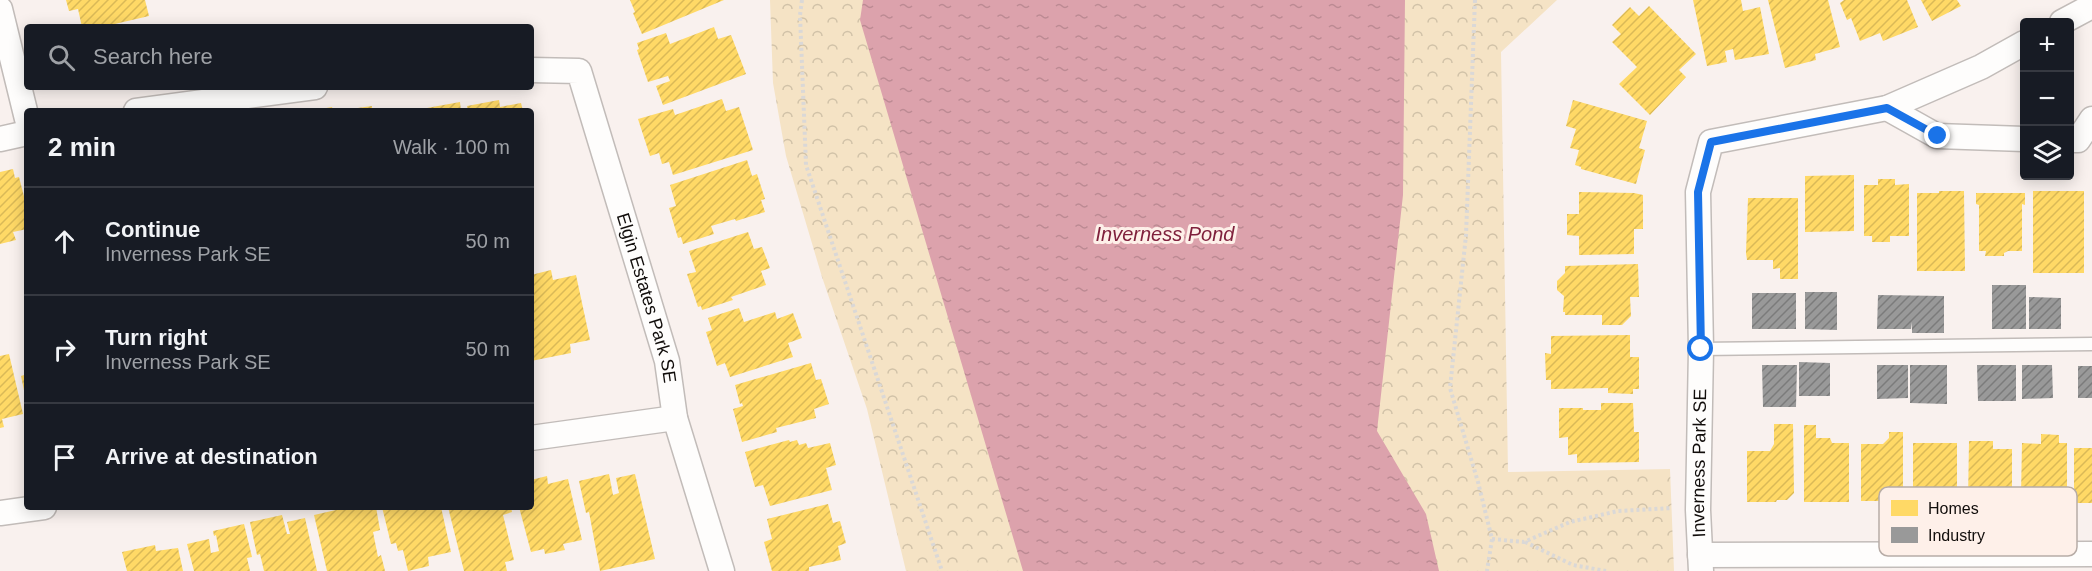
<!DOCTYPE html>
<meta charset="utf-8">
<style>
:root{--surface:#171b24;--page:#242831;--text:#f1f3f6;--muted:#9ea1a6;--line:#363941}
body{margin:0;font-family:Helvetica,sans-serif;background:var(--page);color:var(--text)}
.controls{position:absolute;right:18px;top:18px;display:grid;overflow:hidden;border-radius:6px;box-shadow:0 3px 15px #0003}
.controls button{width:54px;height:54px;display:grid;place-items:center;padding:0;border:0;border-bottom:2px solid var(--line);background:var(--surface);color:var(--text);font:30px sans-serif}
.stop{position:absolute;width:18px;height:18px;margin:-14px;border:4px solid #1a73e8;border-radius:50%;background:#fff}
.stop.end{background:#1a73e8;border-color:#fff;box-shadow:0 2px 6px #0008}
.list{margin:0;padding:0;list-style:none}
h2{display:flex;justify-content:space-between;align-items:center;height:78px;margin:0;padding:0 24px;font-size:26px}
h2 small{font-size:20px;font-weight:400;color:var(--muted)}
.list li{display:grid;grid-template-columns:39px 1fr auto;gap:18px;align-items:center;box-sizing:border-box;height:108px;padding:0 24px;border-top:2px solid var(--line)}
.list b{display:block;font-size:22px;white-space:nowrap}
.list p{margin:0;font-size:20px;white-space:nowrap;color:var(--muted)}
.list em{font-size:20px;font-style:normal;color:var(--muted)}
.icon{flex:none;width:33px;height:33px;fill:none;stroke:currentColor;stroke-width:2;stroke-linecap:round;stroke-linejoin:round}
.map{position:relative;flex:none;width:2092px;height:571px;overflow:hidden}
.search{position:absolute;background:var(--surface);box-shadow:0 3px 15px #0003;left:24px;top:24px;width:510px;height:66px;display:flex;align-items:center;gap:15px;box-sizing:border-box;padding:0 21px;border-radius:6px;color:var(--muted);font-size:22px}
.panel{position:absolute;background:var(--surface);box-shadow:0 3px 15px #0003;left:24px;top:108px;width:510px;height:402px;border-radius:6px}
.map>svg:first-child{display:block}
.park{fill:url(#park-crowns)}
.water{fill:url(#water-ripples)}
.homes{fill:url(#homes-hatch)}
.industry{fill:url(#industry-hatch)}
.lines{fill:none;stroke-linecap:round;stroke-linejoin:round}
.service-casing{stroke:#c2bcb9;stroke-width:15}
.minor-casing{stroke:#c2bcb9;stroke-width:27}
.path{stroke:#dad8d7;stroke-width:4;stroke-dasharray:3 3;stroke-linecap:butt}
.service{stroke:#fefdfc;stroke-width:12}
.minor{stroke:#fefdfc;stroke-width:24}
.route{stroke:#1a73e8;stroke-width:8}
.labels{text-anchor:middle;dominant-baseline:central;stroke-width:6;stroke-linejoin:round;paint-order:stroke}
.street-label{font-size:18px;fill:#110d0b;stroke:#fef0e9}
.water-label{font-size:20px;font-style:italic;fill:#7f203c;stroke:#fef0e9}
.key{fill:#fef0e9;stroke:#b7aca6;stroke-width:1.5}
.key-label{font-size:16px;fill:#110d0b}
</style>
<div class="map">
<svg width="2092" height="571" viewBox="0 0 2092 571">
<defs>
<pattern id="park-crowns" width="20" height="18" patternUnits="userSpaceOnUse" patternTransform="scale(1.5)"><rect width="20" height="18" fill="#f5e3c5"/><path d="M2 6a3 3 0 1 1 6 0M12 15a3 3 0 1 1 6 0" fill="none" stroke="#d1c2a8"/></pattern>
<pattern id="water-ripples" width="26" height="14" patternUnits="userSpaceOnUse" patternTransform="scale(1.5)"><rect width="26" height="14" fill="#dca2ac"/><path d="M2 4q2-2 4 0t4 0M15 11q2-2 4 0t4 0" fill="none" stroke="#bc8a93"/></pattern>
<pattern id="homes-hatch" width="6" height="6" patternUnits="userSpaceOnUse" patternTransform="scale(1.5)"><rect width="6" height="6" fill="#ffd966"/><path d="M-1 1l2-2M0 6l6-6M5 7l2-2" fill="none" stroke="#dab957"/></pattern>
<pattern id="industry-hatch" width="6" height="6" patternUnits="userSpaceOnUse" patternTransform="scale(1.5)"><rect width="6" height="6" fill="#999"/><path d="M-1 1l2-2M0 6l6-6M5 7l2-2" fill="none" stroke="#7b7b7b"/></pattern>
</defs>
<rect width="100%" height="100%" fill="#f9f1ee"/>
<!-- park -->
<path class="park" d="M770,0H1557L1501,52L1508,472L1670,469L1674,571H906L867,409L822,277L786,156L773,83Z"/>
<!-- water -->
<path class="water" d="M863,0H1405L1403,195L1377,431L1426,514L1439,571H1023L860,20Z"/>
<!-- homes -->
<path class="homes" d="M66,0H145L149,16L102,27H82L78,9L69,11Z
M630,0H724L642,34L633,13L635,12Z
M1693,0H1741L1743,11L1760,7L1769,54L1735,60L1733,49L1725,51L1727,62L1707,66Z
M1768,0H1828L1840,47L1815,54L1816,60L1785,68Z
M1844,0H1907L1918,27L1883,41L1880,33L1860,41L1851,18L1847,20L1840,3Z
M1921,0H1957L1961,6L1932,21Z
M1649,6L1696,54L1679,70L1686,77L1650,115L1619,84L1637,67L1612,42L1621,34L1612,25L1630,7L1639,16Z
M714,27L718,39L731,35L746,74L663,105L656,86L670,81L668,76L648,82L637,50L639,49L637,43L666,33L670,44Z
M722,99L726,111L739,107L753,150L673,175L669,162L662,164L659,153L650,156L638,119L673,109L675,115Z
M499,100L500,107L521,103L523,111H468L467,106Z
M1573,100L1647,121L1639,148L1645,150L1636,184L1581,169V167L1575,165L1579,150L1570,148L1576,129L1566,126Z
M460,102L461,111H428L427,108Z
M372,106V111H343V110Z
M332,107L333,111H315V110Z
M747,160L752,176L757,174L765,199L761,200L765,212L736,221L735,219L711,226L714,234L683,244L681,237L678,238L669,208L676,206L670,185Z
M13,169L15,178L19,177L27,208V229L13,232L16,240L0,244V172Z
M1854,175V231L1805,232V176Z
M1878,179H1895V185L1909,184V236H1890V242H1872V236H1864V185H1878Z
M1939,191H1964L1965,271H1917V193H1939Z
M2033,191H2084V273H2033Z
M1579,192L1634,193L1643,195V229H1634V254L1579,255V236L1567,235V214H1579Z
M1976,193H2025V205L2022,204V251H2008L2004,253V256H1985L1986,251H1979V205L1976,204Z
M1748,198H1798V279H1780V268L1773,269V260H1747L1746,253Z
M748,232L754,249L762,247L770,268L761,271L766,285L731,297L733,300L702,310L701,306L698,307L687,274L696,272L689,251Z
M1638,264L1639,297H1630L1631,316L1622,325H1602V315H1565V312H1563L1564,296L1557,290V281L1565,273V266Z
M551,270L553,280L576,275L590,340L570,344L571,353L531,361V275Z
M739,308L744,322L775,312L777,319L793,313L802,338L788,343L793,357L730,377L725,363L717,366L706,332L712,330L708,318Z
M1630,335V357H1639V389H1633V394L1608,393V388L1551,389V380H1546L1545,353L1551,354V336Z
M9,354L23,414L2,419L4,427L0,428V356Z
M811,363L816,380L821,379L829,404L814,409L816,418L776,428L777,432L742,442L733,409L743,406L742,403L740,404L735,385Z
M27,374V400H26L21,376Z
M1601,403H1633L1634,432H1639V462L1577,463V454L1568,455V437L1559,438V408H1583V410H1601Z
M1774,424H1793L1794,493L1787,500H1777L1776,502H1747V451H1770L1774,444Z
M1804,425H1816V438H1830L1832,443H1849V502H1804Z
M1889,432H1903V501H1861V444H1883L1889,438Z
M2041,434L2059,435V443H2067V495L2054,494V502H2033V494L2021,495L2022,443L2041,444Z
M789,440L790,442L797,440L799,445L806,443L808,448L830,443L836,465L826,468L832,490L770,506L763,485L755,487L745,452Z
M1969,441H1993V449H2012V492H1997V501H1968Z
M1913,443H1957V494L1942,493V500L1927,499L1926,494H1913Z
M2074,448H2092V503H2074Z
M609,474L613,495L619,493L616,478L635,474L655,559L600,571L589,512L586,513L579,481Z
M547,476L548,484L568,479L582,540L563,544L565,550L545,554L544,549L531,552L519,507H531V480Z
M828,504L833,523L840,521L846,543L838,546L841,560L809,567V571H772L764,542L772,539L767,519Z
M335,507H376L380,530L373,532L378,557L381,555L385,571H327L314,515L336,510Z
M382,507H441L451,552L428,557L429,566L408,571L403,550L398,551L396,543L391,544Z
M448,507H511L512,512L503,515L514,560L505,562L507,571H464Z
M282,515L287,534H290L287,522L305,518L317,571H264L260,554L257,555L250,522Z
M244,524L252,557L247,558L250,571H194L187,544L209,539L211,553L219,551L216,535L214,536L213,531Z
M155,545L156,551L178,548L183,571H127L122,552Z"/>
<!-- industry -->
<path class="industry" d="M1992,285H2026V329H1992Z
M1805,292H1837V330L1805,329Z
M1752,293H1796V329H1752Z
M1878,295L1944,296V333H1912V322L1911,329H1877Z
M2029,297L2061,298V329H2029Z
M1799,362L1830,363V396H1799Z
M1762,365H1797L1796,407H1763Z
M1877,365H1908V398L1877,399Z
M1910,365H1947V404L1910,403Z
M1977,365H2016V401H1978Z
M2022,365H2052L2053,398L2022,399Z
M2078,366H2092V398H2078Z"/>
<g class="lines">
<!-- service casing -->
<g class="service-casing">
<path id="service" d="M1701,349L2092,344"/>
</g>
<!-- minor casing -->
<g class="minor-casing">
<g id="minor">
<path d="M0,9L27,119"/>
<path d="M2062,22L2092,6"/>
<path id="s1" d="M531,70L579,71L667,361L675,418L722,571"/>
<path d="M1887,108L1937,136L2024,139"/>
<path d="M136,111L315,87"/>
<path d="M0,139L27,133"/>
<path d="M2070,140H2078L2092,119"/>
<path d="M531,438L675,418"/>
<path d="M0,513L44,507"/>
<path d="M1700,555L2092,554"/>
<path id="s2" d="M1701,571L1698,510L1701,349L1698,192L1711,142L1887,108L1981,67L2024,43"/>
</g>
</g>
<!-- path -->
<path class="path" d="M802,0L800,15L806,165L942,571
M1475,0L1466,235L1450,388L1478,482L1492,539L1487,571
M1492,539L1524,542L1570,522L1618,511L1672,508
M1525,542L1573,565L1606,571"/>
<!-- service -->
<use href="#service" class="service"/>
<!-- minor -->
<use href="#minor" class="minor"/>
</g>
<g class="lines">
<!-- route -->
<path class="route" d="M1701,349L1698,192L1711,142L1887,108L1938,136"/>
</g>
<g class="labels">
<!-- street labels -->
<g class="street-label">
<text stroke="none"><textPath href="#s1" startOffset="285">Elgin Estates Park SE</textPath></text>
<text stroke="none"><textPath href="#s2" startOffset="108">Inverness Park SE</textPath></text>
</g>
<!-- water labels -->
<g class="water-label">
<text x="1165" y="234">Inverness Pond</text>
</g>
</g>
<!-- legend -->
<rect x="1879" y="487" width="198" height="69" rx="9" class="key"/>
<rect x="1891" y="500" width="27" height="16" fill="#ffd966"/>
<rect x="1891" y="527" width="27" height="16" fill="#999"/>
<g class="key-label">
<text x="1928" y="514">Homes</text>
<text x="1928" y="541">Industry</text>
</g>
</svg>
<div class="controls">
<button>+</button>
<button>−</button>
<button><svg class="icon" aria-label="layers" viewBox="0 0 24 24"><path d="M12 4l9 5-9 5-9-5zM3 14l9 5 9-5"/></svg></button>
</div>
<div class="stop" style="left:1701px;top:349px"></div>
<div class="stop end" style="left:1938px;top:136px"></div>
<div class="search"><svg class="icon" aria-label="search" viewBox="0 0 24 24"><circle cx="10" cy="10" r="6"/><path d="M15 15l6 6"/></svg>Search here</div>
<section class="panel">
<h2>2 min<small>Walk · 100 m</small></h2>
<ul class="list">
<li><svg class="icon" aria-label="ahead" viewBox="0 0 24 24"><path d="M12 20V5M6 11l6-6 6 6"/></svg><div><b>Continue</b><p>Inverness Park SE</p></div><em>50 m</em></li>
<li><svg class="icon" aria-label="right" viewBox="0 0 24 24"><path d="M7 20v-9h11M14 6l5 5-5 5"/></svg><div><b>Turn right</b><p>Inverness Park SE</p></div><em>50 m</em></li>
<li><svg class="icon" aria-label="arrive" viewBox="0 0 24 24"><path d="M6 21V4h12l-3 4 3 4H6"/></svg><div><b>Arrive at destination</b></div></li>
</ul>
</section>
</div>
